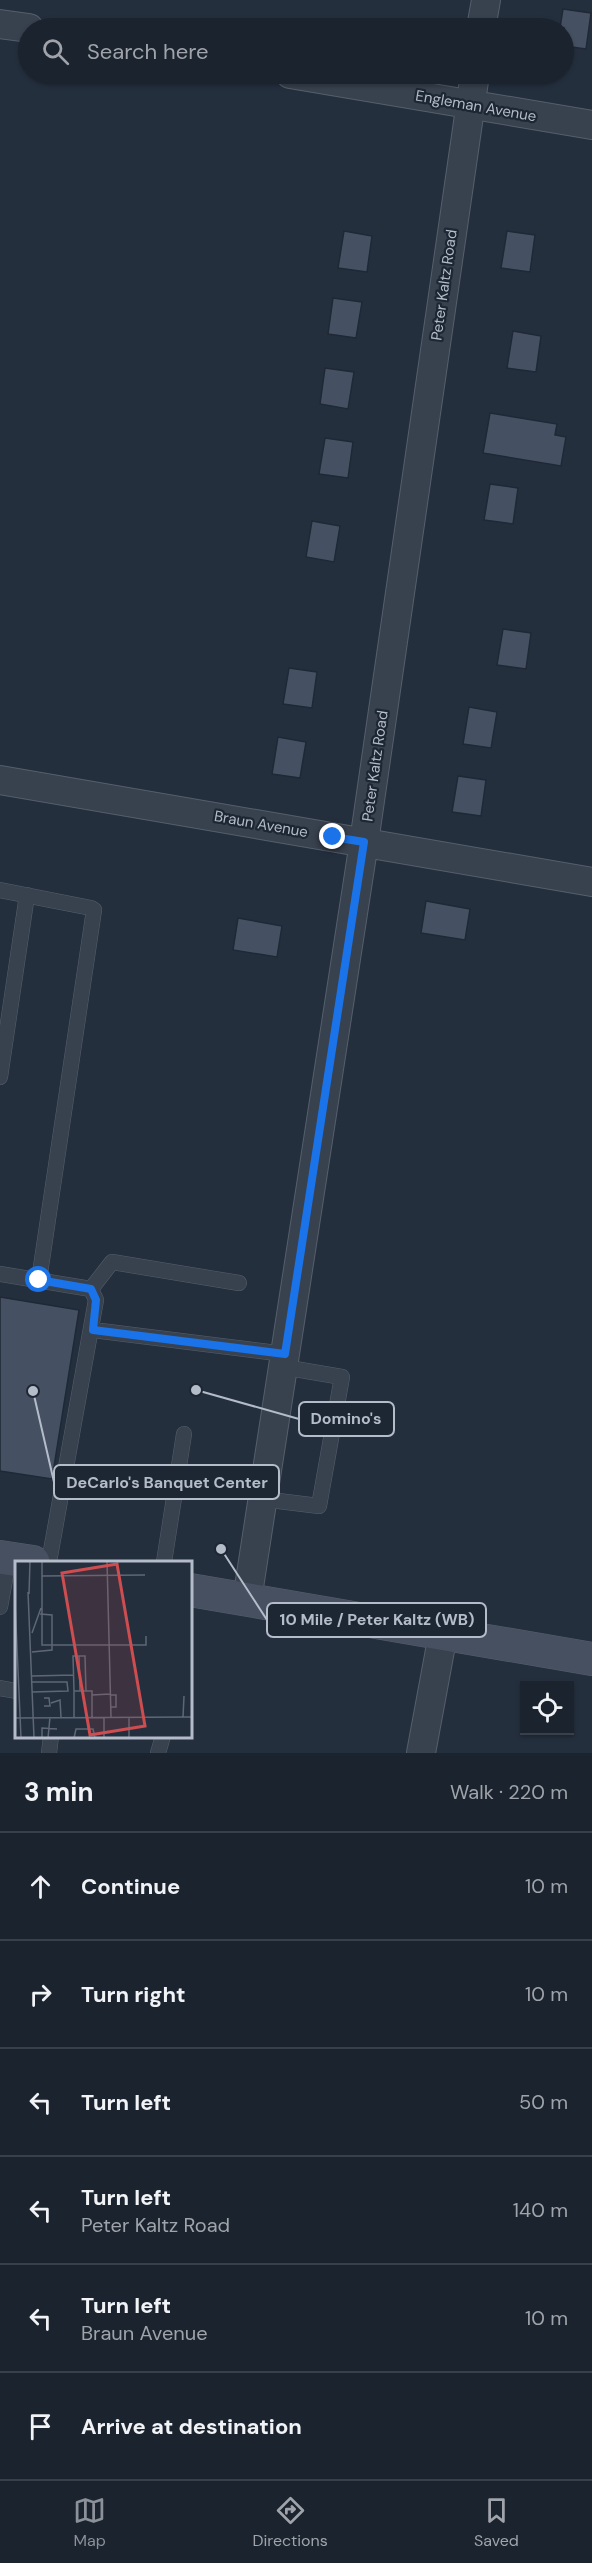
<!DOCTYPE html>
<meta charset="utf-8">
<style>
:root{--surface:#1b232e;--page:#282f3a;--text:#f1f3f6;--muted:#a0a4aa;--line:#39404a;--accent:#8c9099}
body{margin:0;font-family:"DM Sans",sans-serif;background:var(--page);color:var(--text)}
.controls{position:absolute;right:18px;bottom:18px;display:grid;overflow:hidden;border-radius:0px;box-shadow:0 2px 4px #0004}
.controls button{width:54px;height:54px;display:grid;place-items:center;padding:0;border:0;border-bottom:2px solid var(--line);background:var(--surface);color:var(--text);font:30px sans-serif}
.stop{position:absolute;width:18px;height:18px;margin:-14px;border:4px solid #1a73e8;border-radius:50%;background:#fff}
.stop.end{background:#1a73e8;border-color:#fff;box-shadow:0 2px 6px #0008}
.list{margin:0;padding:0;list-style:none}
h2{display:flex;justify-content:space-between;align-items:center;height:78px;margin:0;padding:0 24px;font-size:26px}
h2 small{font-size:20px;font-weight:400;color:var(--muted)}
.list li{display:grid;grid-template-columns:39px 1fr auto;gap:18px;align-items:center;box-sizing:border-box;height:108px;padding:0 24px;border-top:2px solid var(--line)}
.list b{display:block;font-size:22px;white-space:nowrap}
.list p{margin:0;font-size:20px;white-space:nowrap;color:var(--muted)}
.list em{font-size:20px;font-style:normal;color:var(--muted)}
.icon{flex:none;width:33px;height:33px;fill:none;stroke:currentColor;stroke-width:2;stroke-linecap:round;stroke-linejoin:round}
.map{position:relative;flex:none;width:592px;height:1753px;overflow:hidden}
.search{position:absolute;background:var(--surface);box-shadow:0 2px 4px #0004;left:18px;right:18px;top:18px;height:66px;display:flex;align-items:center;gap:15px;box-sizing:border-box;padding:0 21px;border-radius:33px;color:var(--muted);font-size:22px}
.sheet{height:726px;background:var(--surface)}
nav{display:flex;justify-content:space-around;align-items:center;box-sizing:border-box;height:84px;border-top:2px solid var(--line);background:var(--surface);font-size:16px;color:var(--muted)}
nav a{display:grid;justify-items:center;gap:3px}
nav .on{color:var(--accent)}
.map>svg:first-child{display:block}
.building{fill:#455162;stroke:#1f2835;stroke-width:1.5}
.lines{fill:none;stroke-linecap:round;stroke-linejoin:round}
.service-casing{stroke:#565f6c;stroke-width:16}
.minor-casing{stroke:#565f6c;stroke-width:30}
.secondary-casing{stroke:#565f6c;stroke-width:34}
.service{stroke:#38414e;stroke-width:15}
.minor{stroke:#38414e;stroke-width:28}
.secondary{stroke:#465061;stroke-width:33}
.route{stroke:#1a73e8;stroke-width:8}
.labels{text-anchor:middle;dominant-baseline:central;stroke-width:4.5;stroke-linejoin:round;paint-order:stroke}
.street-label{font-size:15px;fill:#b4bcc9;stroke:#1d2633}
.inset-road{fill:none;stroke:#5e6776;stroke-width:1.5}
.view{fill:#ce4d50;fill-opacity:0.15;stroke:#ce4d50;stroke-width:3}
.inset-edge{fill:none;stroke:#b4bcc9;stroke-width:3}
.leader{fill:none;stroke:#b4bcc9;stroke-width:2}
.callout-dot{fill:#b4bcc9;stroke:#1d2633;stroke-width:2}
.callout{fill:#1d2633;stroke:#b4bcc9;stroke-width:2}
.callout-label{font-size:16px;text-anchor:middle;font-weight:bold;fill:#b4bcc9}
</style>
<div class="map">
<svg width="592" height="1753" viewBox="0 0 592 1753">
<rect width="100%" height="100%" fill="#242f3e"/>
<!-- building -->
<path class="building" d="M563,9L591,13L586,49L564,46V28H560Z
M344,231L372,236L367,272L338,268Z
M507,231L535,235L530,272L501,268Z
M333,298L362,302L356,338L328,334Z
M513,331L541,336L536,372L507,368Z
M325,368L354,372L348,409L320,404Z
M490,413L557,424L555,435L566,437L561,466L483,453Z
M325,438L353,442L348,478L319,474Z
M490,484L518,488L513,524L484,520Z
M312,521L340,526L334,562L306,557Z
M503,629L531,633L526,669L497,665Z
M289,668L317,672L312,708L283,704Z
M469,707L497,712L491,748L463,744Z
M278,737L306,742L300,778L272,774Z
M458,776L486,780L481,816L452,812Z
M426,901L470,909L465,940L421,933Z
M238,918L282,926L277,957L233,950Z
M0,1297L79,1310L52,1479L0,1471Z"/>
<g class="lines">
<!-- service casing -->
<g class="service-casing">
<path id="service" d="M0,890L91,908L94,910L39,1280
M0,1077L27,895
M0,1274L91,1289L96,1300L49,1562
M91,1289L112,1262L239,1283
M93,1330L285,1354
M262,1499L319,1506L342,1377L283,1367
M164,1562L184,1434
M0,1607L9,1558
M0,1688L16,1691
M49,1753L51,1736
M158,1753L163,1736"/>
</g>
<!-- minor casing -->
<g class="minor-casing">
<path id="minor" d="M0,24L29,28
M481,28L486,0
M290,74L592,125
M0,780L592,882
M247,1600L364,842L475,74
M421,1753L443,1634"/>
</g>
<!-- secondary casing -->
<g class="secondary-casing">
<path id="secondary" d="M0,1557L33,1562
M190,1590L592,1659"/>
</g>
<!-- service -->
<use href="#service" class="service"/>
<!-- minor -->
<use href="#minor" class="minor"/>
<!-- secondary -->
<use href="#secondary" class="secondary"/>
</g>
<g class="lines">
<!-- route -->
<path class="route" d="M39,1280L91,1289L96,1300L93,1330L285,1354L364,842L333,837"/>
</g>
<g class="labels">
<!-- street labels -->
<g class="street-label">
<text transform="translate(476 106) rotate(10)">Engleman Avenue</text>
<text transform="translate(444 285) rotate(-82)">Peter Kaltz Road</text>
<text transform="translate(375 766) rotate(-82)">Peter Kaltz Road</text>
<text transform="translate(261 824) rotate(10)">Braun Avenue</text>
</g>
</g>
<!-- overview -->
<g transform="translate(15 1561)">
<rect width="177" height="177" fill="#242f3e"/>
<path class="inset-road" d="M27,0V84H131V75M92,0L96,156M27,15L130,14M13,31L19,177M14,33L15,0M0,41L6,177M17,72L26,47M17,91L37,89V54L25,53M64,95L65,130M17,115L59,114M17,121H52L53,130L17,131M59,130V156M71,130L70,95H58L59,130H77V156M77,134L95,133M95,134H101V146H96M29,137H34L35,145H29M36,142L45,139L46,156M168,156L169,135M0,157L177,156M27,177V167L42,168M33,177L35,156M59,177L61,168H78L80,177M89,177V156M114,177V156"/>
<path class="view" d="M102,3L130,165L75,174L47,12Z"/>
<rect width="177" height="177" class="inset-edge"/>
</g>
<!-- callouts -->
<path class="leader" d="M196 1390L299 1419M33 1391L54 1482M221 1549L267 1620"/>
<g class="callout-dot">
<circle cx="196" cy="1390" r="6"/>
<circle cx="33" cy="1391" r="6"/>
<circle cx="221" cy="1549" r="6"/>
</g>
<g class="callout">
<rect x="299" y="1402" width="95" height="34" rx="6"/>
<rect x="54" y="1465" width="225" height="34" rx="6"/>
<rect x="267" y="1603" width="219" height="34" rx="6"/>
</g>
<g class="callout-label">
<text x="346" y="1424">Domino's</text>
<text x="167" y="1488">DeCarlo's Banquet Center</text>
<text x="377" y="1625">10 Mile / Peter Kaltz (WB)</text>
</g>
</svg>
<div class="controls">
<button><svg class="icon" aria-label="locate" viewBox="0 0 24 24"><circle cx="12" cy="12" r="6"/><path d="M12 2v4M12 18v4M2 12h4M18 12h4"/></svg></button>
</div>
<div class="stop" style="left:39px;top:1280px"></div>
<div class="stop end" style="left:333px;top:837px"></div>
<div class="search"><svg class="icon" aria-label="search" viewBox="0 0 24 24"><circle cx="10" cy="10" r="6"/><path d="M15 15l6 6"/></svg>Search here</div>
</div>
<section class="sheet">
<h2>3 min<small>Walk · 220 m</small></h2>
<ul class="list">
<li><svg class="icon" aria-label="ahead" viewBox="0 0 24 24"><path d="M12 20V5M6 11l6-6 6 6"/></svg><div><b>Continue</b></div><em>10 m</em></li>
<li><svg class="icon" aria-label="right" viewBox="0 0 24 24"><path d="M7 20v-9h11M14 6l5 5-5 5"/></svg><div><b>Turn right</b></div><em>10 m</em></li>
<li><svg class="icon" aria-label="left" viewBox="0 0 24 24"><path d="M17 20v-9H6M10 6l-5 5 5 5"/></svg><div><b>Turn left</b></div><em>50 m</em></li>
<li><svg class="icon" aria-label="left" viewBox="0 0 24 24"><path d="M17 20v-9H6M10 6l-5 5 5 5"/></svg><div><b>Turn left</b><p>Peter Kaltz Road</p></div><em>140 m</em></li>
<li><svg class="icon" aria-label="left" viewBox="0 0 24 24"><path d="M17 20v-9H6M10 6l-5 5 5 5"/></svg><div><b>Turn left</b><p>Braun Avenue</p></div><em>10 m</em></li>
<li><svg class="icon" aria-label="arrive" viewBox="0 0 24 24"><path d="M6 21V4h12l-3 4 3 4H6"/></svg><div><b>Arrive at destination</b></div></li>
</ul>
</section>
<nav>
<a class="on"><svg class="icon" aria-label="map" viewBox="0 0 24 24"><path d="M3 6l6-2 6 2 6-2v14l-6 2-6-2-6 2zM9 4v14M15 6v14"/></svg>Map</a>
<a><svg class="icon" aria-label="directions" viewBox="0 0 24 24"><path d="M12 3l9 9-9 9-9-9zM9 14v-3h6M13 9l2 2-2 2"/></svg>Directions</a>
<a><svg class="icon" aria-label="saved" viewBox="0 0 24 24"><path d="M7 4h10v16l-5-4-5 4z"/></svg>Saved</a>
</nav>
